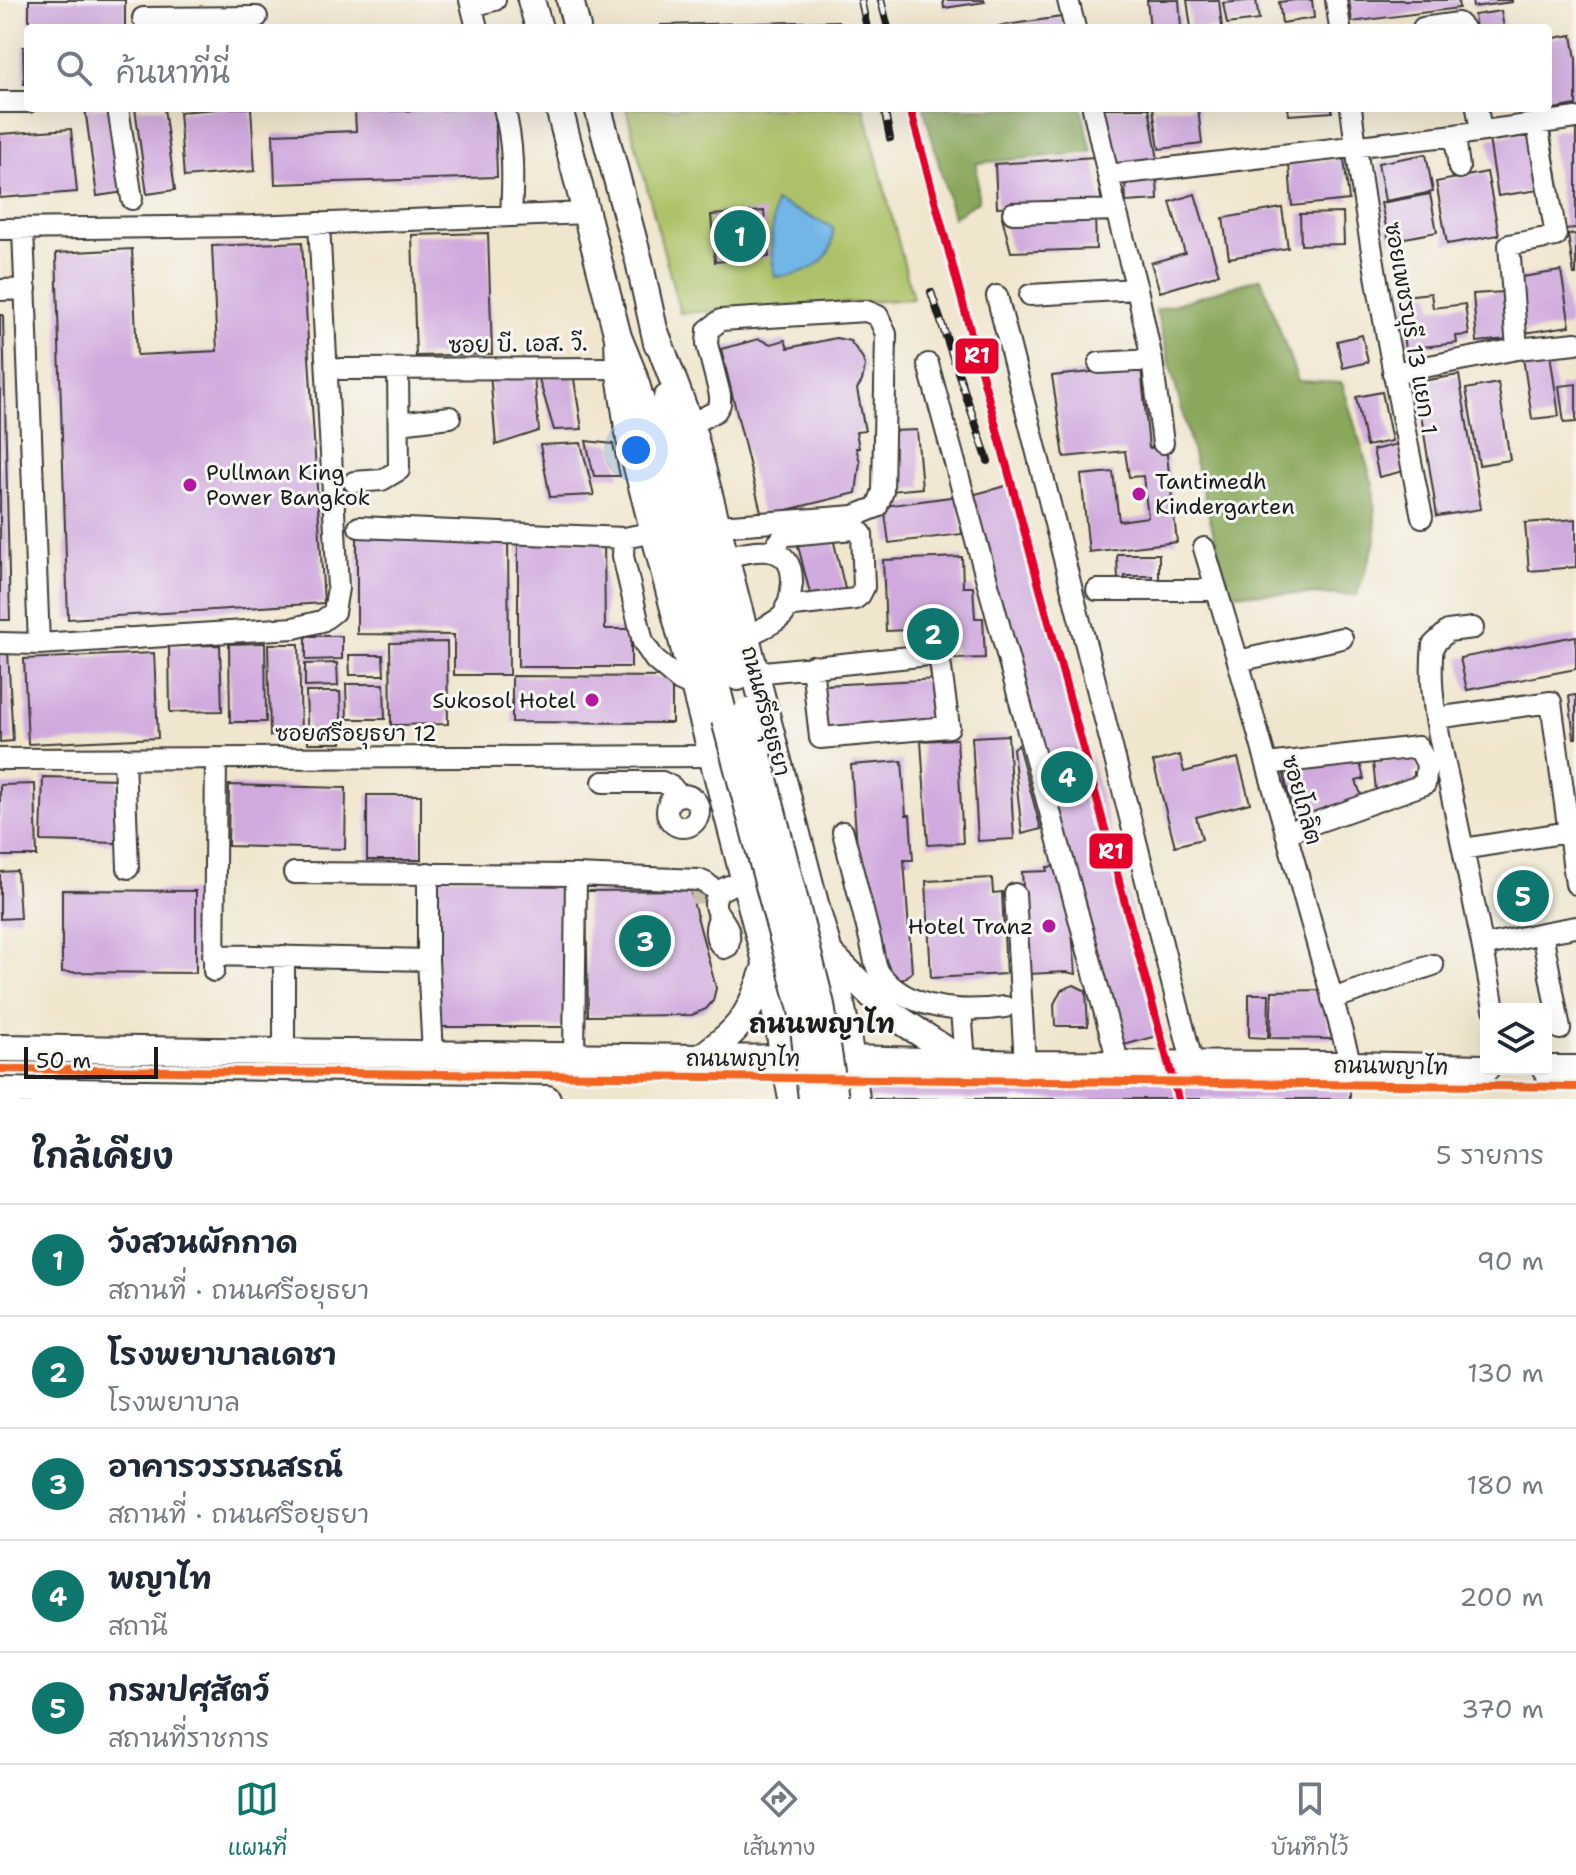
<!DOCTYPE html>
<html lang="th">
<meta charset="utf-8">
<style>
:root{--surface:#fff;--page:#f2f2f3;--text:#1f2937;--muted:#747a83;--line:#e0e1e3;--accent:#0f766e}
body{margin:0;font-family:"Shantell Sans","Playpen Sans Thai",sans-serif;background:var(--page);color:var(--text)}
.controls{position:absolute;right:24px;bottom:24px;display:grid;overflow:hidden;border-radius:8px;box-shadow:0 8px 32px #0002}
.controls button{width:72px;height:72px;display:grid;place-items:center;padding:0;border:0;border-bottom:2px solid var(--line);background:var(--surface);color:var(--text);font:40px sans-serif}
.scale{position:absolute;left:24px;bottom:20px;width:134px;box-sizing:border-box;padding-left:8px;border:4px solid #1c1c1c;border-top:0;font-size:22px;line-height:28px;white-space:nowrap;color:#1c1c1c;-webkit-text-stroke:6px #f6f6f2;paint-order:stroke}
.you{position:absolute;left:636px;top:450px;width:28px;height:28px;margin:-20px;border:6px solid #fff;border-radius:50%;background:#1a73e8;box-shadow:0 0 0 12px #1a73e833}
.badge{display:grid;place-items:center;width:52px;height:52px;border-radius:50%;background:var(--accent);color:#fff;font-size:26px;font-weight:700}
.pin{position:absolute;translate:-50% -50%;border:4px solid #fff;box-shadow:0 2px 8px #0006}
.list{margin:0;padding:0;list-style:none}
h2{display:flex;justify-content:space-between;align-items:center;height:104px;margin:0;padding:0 32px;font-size:34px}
h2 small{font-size:26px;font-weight:400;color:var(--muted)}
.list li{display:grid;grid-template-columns:52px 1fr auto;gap:24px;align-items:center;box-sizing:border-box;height:112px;padding:0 32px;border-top:2px solid var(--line)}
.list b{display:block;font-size:30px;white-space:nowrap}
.list p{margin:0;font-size:26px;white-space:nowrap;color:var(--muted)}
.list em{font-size:26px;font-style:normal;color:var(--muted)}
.icon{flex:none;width:44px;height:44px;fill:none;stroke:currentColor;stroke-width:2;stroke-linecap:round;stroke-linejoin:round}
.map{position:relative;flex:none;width:1576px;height:1099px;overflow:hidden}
.search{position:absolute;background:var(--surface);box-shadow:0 8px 32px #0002;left:24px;right:24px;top:24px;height:88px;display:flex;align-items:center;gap:20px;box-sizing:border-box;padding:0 28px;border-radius:8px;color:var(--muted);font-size:30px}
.sheet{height:664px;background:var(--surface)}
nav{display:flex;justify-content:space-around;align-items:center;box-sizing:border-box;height:112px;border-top:2px solid var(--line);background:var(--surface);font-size:22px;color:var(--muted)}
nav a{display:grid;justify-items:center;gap:4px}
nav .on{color:var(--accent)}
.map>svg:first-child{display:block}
.green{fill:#adc267;stroke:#646f42;stroke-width:2}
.forest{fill:#8aa85c;stroke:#53623c;stroke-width:2}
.water{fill:#71b6e7;stroke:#466982;stroke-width:2}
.building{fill:#d0aade}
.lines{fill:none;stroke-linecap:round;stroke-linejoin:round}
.minor-tunnel{stroke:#c6beaa;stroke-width:20;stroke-dasharray:20 10;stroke-linecap:butt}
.minor-casing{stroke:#3c3a37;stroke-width:24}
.major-casing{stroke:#3c3a37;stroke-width:30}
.minor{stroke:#fff;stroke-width:20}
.major{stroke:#fff;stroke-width:26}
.rail-casing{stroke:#1c1c1c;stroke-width:8}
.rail{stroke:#f6f6f2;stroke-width:5;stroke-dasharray:15;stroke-linecap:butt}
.major-bridge-casing{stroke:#3c3a37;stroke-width:30;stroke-linecap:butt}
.major-bridge{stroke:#fff;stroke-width:26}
.rail-1-casing{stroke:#f6f6f2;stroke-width:14}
.rail-1{stroke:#e4002b;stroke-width:8}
.metro-1-casing{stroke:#f6f6f2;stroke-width:14}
.metro-1{stroke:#f26522;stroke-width:8}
.poi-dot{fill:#b5179e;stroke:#f6f6f2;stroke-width:3}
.labels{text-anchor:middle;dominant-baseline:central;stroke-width:6;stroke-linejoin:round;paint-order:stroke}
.street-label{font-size:22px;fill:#1c1c1c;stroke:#f6f6f2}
.poi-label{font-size:22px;fill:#1c1c1c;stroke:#f6f6f2;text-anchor:start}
.quarter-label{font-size:26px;font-weight:bold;fill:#1c1c1c;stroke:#f6f6f2}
.line-badge{stroke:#f6f6f2;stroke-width:3}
.badge-label{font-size:22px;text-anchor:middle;font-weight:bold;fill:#fff}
</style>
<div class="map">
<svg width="1576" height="1099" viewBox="0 0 1576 1099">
<rect width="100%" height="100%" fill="#f6f6f2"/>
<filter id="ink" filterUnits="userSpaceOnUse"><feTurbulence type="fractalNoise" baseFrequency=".0125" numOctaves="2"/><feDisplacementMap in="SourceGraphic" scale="16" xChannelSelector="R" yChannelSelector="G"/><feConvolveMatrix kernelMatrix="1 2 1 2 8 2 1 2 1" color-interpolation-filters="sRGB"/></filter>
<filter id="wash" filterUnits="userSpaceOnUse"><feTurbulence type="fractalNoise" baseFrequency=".006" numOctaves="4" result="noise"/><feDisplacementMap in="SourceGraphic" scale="32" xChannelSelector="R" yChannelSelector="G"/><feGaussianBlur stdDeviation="1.8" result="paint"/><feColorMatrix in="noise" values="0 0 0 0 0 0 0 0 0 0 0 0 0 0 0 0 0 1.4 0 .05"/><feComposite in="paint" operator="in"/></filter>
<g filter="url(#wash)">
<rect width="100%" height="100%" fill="#f0e6cd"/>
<!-- green -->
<path class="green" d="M626,108H864L913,299L680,313Z"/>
<!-- forest -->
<path class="forest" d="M924,108H1081L1092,152L977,163L978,201L953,217Z
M1261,278L1298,381L1342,383L1373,485L1376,539L1357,595L1229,593L1156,310Z"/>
<!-- water -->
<path class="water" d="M775,201L833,227C833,233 833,242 831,247C822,270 797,275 775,277C769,253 772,226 775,201Z"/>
<g id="blocks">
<!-- building -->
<path class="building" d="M29,0H125V28H29Z
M943,0H984L985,2L944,8Z
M1147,0H1179L1181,28H1150Z
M1187,0H1219L1222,28H1191Z
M1256,0L1259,20L1227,24L1223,3Z
M1295,0H1312L1314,18L1282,23L1279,2Z
M1349,0H1458L1459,8L1352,22Z
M1472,0H1512V2L1473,7Z
M1501,11L1504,28H1476L1474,15Z
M1062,17L1063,28H998V26Z
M839,21L841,28H661V25Z
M1572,35L1576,59V105L1548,110V39Z
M23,47H28V84H24Z
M85,108H114L125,192L97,196Z
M135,108H164L175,190L147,194Z
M229,108H251L255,171L184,177L179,112Z
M495,108L497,177L275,184L273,134L356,131L355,112Z
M1103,108H1149L1158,160L1113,166Z
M1153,108H1198L1202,144L1159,149Z
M1288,108H1332V112L1289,115Z
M1576,128V228L1565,229L1550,132Z
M71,129L77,192L0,198V134Z
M1530,132L1539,190L1498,196L1489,139Z
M1426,154L1433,192L1385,201L1378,163Z
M1094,157L1102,203L997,207L995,164Z
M1344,159L1349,200L1292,206L1289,164Z
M1487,172L1499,235L1447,244L1436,182Z
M1157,179L1158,200L1126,202L1125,181Z
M1195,194L1219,274L1160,292L1151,263L1185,253L1170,202Z
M1430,194L1437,232L1389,241L1381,203Z
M1282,208L1288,248L1229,258L1223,218Z
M764,211L769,257L715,262L711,215Z
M1343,213L1344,244L1301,245L1300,214Z
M1095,214L1096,249L1011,252L1002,217Z
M488,233L492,354L416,356L412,235Z
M1576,234V275H1574L1568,235Z
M302,242L324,603L68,619L56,253L132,249L137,355L217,351L212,246Z
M1561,271L1570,326L1524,333L1515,278Z
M1504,292L1508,339L1477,342L1473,294Z
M1431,293L1433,308L1465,304L1469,335L1456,336L1457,343L1405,349L1400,313L1406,312L1404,296Z
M0,315H3L10,620H0Z
M1362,335L1368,362L1343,368L1337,341Z
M836,338L850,341L862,357L865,366L862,381L857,389L865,431L856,432L859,448H856L860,462L856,493L762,516L721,349L759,339L771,344L785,340L788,348Z
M1550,353L1559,416L1532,419L1523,357Z
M1141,367L1149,448L1166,447L1177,542L1089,552L1081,475L1113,472L1119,521L1148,517L1143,476L1129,477L1125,451L1064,457L1052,376Z
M490,373L534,378L539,431L496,445Z
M573,373L582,429L554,430L539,379Z
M1459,375L1481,509L1437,516L1416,382Z
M1498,383L1510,460L1479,465L1466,389Z
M1576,384V422L1564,423L1559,386Z
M1382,392L1392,441L1366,446L1356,397Z
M917,430L922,488L891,491L892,431Z
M586,441L613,444L620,476H594Z
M581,443L594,495L550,497L540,445Z
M1398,444L1404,471L1379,477L1373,450Z
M1017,483L1165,1034L1116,1047L968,496Z
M958,496L962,534L889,543L884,506Z
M1576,519V567L1529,571L1525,523Z
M357,534L508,535L509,675H454V635L357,634Z
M832,534L846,593L812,601L797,542Z
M518,540L604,541L605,629H631V667H518Z
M1117,554H1159V581H1153V576H1125L1124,582H1118Z
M962,557L963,587H973L975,618H983L985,658L955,659L953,628L886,631L883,560Z
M306,636H342V659L306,660Z
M1576,636V669L1467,690L1460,658Z
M447,642L448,724L391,725L390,643Z
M265,643L266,722H230L229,644Z
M268,644H299L301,736H270Z
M220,645L222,711L170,712L169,646Z
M8,651L13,741L0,742V652Z
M154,653L158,738L28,744L24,659Z
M349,655H383L384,675H350Z
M337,663L338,686L305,687V664Z
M512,676L672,677V723L512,722Z
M938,679L941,721L827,727L825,685Z
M346,684H384L385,719H347Z
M306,692H340L342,743H308Z
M1576,695V738H1574L1569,696Z
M1008,735L1014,839L978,841L972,737Z
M957,739L963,843L928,845L921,741Z
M1018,745L1041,829L1022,834L1013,748Z
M1180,755L1184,772L1238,758L1250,803L1196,817L1202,839L1175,846L1153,762Z
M1415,758L1419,772H1414V785L1387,786L1376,791L1373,762Z
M1359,759L1364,779L1356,781L1363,800L1294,822L1283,769L1294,768L1296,772L1314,766Z
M902,761L906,815H910L913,860H904L912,972L904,979L899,980L889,977L858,861L851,765Z
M43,777L119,779L118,843L41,841Z
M35,784L37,856H0V785Z
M229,785L346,788L345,849L228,846Z
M367,795H421V860H367Z
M1061,866L1067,879L1076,974L1066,972L1029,974L1022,872L1047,871V867Z
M17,871L20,918L0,919V872Z
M435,877H567L568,1027H435Z
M992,878L993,893L1002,892L1006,974L931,978L926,881Z
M62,890L196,891V973L62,972Z
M690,890L716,988L713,1001L706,1009L692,1015L588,1016L586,891Z
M1074,985L1086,991L1088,1026H1055L1054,1004L1061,990Z
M1320,990L1332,1039L1270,1038L1272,991Z
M1249,994H1269L1268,1038L1249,1037Z
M1350,1059V1099H868V1065Z"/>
</g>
</g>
<g filter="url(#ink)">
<use href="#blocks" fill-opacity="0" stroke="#3c3a37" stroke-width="2"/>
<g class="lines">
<!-- minor-tunnel -->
<path class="minor-tunnel" d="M691,894L718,893"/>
<!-- minor casing -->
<g class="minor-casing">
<path id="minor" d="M470,0L477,28
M1068,0L1075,28
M1336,0L1340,28
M472,6L495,0
M143,18L257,17
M1423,28L1458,23L1463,28
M0,102H28
M118,108L132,199
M504,108C514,144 513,179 511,216
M1093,108L1116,210L1137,289L1152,360L1163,443
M1351,108C1368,245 1395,382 1422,517
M1477,108L1481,131
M1455,135L1459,168
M1108,175L1455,135L1576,118
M1013,213L1116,210
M0,229L252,226L587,213
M23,229L39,644
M0,290L26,289
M1030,295L1137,289
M997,296L1193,1065
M1517,349L1509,245L1556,236L1537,124
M1099,363L1152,360
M928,364L1119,1065
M340,369L619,368
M1393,373L1517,349L1576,343
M399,423L450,417
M690,425L716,411L720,404V395L707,344L708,330L721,320L866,311L878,316L886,334L883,491L877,507L854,516L718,526
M354,482L382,480L399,470L398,369
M359,527L624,538
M655,532L624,538L623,556L643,642L655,660L680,681L695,688
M1204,548L1238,661L1351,1065
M772,551L783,537L788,535L854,529L858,530L862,534L864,587L860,595L855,599L786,607
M725,557C753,550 793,540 792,583C791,592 789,606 784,614C778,622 756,631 746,637
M1097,590H1217
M1473,628L1448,631L1433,645C1427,696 1442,748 1452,797C1467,868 1482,938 1494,1009
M0,643L39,644L294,628L322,621L334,612L338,588L319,223
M1238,661L1342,638
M755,673L939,654L949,727L820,738L812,666
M1436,718L1551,702L1576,884
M124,758L128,868
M0,759L713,756
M1267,764L1418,747L1427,764L1425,784L1286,833
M603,782H662L672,787L679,796
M667 811a16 16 0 1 1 32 0a16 16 0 1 1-32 0Z
M843,832C852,868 861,903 870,939C873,950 874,965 880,974C908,1011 963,1013 1005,1007
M1463,849L1568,832
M294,873L576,875L699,880L706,883L718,893
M428,873V960L433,1054
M1015,894L1025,1064
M720,916C714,927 714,941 724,948L728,946C736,917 704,917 719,891L729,886
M1483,946L1542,933
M213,955L428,960
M284,956V1053
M214,971L216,758
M1332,999L1433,965
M961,1010L965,1061
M1560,1029L1542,933L1576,927
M574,1057L576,875"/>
</g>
<!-- major casing -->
<g class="major-casing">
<path id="major" d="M531,0L539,28
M570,0L577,28
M559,108L618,337L633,374L653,442L725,720
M598,108L639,261L657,343
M654,329L693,433L818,915C837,975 849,1036 856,1099
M618,337L619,368L630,440L767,966L792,1099
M667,398L675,440L738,677
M831,955L890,1013L961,1060
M0,1048L700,1058L852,1059L1025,1064L1351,1065L1486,1068
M700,1058C712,1049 725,1040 735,1029C751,1012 758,988 766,966
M1546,1069H1576
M0,1091L547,1099"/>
</g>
<!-- minor -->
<use href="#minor" class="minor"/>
<!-- major -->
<use href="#major" class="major"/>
<!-- rail casing -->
<g class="rail-casing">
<path id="rail" d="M861,0L867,28
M881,0L888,28
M884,108L890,138
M910,108L1178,1099
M931,292L988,461"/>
</g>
<!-- rail -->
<use href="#rail" class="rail"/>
<!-- major-bridge casing -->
<g class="major-bridge-casing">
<path id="major-bridge" d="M747,712L821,1005L835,1099
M725,720L802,1010L812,1099"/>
</g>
<!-- major-bridge -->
<use href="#major-bridge" class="major-bridge"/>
<!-- rail-1 casing -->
<g class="rail-1-casing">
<path id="rail-1" d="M910,108L1178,1099"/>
</g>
<!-- rail-1 -->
<use href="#rail-1" class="rail-1"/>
<!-- metro-1 casing -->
<g class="metro-1-casing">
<path id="metro-1" d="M0,1069L1576,1087"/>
</g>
<!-- metro-1 -->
<use href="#metro-1" class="metro-1"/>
</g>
</g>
<!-- markers -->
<g class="poi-dot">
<circle cx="190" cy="485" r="8"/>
<circle cx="1139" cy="494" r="8"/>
<circle cx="592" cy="700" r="8"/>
<circle cx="1049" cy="926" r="8"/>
</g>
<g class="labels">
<!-- street labels -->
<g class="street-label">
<text transform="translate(1411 328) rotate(80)">ซอยเพชรบุรี 13 แยก 1</text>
<text transform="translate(518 344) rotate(-1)">ซอย บี. เอส. วี.</text>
<text transform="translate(766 711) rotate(75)">ถนนศรีอยุธยา</text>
<text x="356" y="733">ซอยศรีอยุธยา 12</text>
<text transform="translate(1302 800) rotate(74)">ซอยโกลิต</text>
<text x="743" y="1058">ถนนพญาไท</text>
<text transform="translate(1391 1066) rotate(1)">ถนนพญาไท</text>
</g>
<!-- poi labels -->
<g class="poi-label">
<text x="206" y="472">Pullman King<tspan x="206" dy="25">Power Bangkok</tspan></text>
<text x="1155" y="481">Tantimedh<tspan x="1155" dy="25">Kindergarten</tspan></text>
<text x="576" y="700" text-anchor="end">Sukosol Hotel</text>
<text x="1033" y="926" text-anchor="end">Hotel Tranz</text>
</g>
<!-- quarter labels -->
<g class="quarter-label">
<text x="822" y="1023">ถนนพญาไท</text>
</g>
</g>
<g class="line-badge">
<rect x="954" y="337" width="46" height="38" rx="8" fill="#e4002b"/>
<rect x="1088" y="832" width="46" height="38" rx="8" fill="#e4002b"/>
</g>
<g class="badge-label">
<text x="977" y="363">R1</text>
<text x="1111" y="859">R1</text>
</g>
</svg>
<div class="controls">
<button><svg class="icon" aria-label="layers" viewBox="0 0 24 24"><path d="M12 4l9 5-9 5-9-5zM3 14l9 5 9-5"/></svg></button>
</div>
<div class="scale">50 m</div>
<div class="you"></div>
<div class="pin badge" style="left:740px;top:236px">1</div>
<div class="pin badge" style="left:933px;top:634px">2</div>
<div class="pin badge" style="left:645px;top:941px">3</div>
<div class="pin badge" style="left:1067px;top:777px">4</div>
<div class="pin badge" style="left:1523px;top:896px">5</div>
<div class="search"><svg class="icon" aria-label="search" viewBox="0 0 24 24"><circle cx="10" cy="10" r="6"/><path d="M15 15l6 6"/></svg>ค้นหาที่นี่</div>
</div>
<section class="sheet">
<h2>ใกล้เคียง<small>5 รายการ</small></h2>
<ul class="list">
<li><span class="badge">1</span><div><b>วังสวนผักกาด</b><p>สถานที่ · ถนนศรีอยุธยา</p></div><em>90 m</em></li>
<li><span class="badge">2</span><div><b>โรงพยาบาลเดชา</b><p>โรงพยาบาล</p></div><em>130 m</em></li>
<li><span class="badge">3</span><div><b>อาคารวรรณสรณ์</b><p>สถานที่ · ถนนศรีอยุธยา</p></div><em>180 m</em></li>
<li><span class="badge">4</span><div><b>พญาไท</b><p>สถานี</p></div><em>200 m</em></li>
<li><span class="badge">5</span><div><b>กรมปศุสัตว์</b><p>สถานที่ราชการ</p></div><em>370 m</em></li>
</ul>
</section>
<nav>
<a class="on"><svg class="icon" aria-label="map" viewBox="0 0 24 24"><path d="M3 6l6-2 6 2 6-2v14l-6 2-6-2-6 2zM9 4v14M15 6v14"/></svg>แผนที่</a>
<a><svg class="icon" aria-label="directions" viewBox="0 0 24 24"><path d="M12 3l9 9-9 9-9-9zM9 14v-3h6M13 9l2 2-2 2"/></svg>เส้นทาง</a>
<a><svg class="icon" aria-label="saved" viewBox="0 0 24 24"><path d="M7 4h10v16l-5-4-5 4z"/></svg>บันทึกไว้</a>
</nav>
